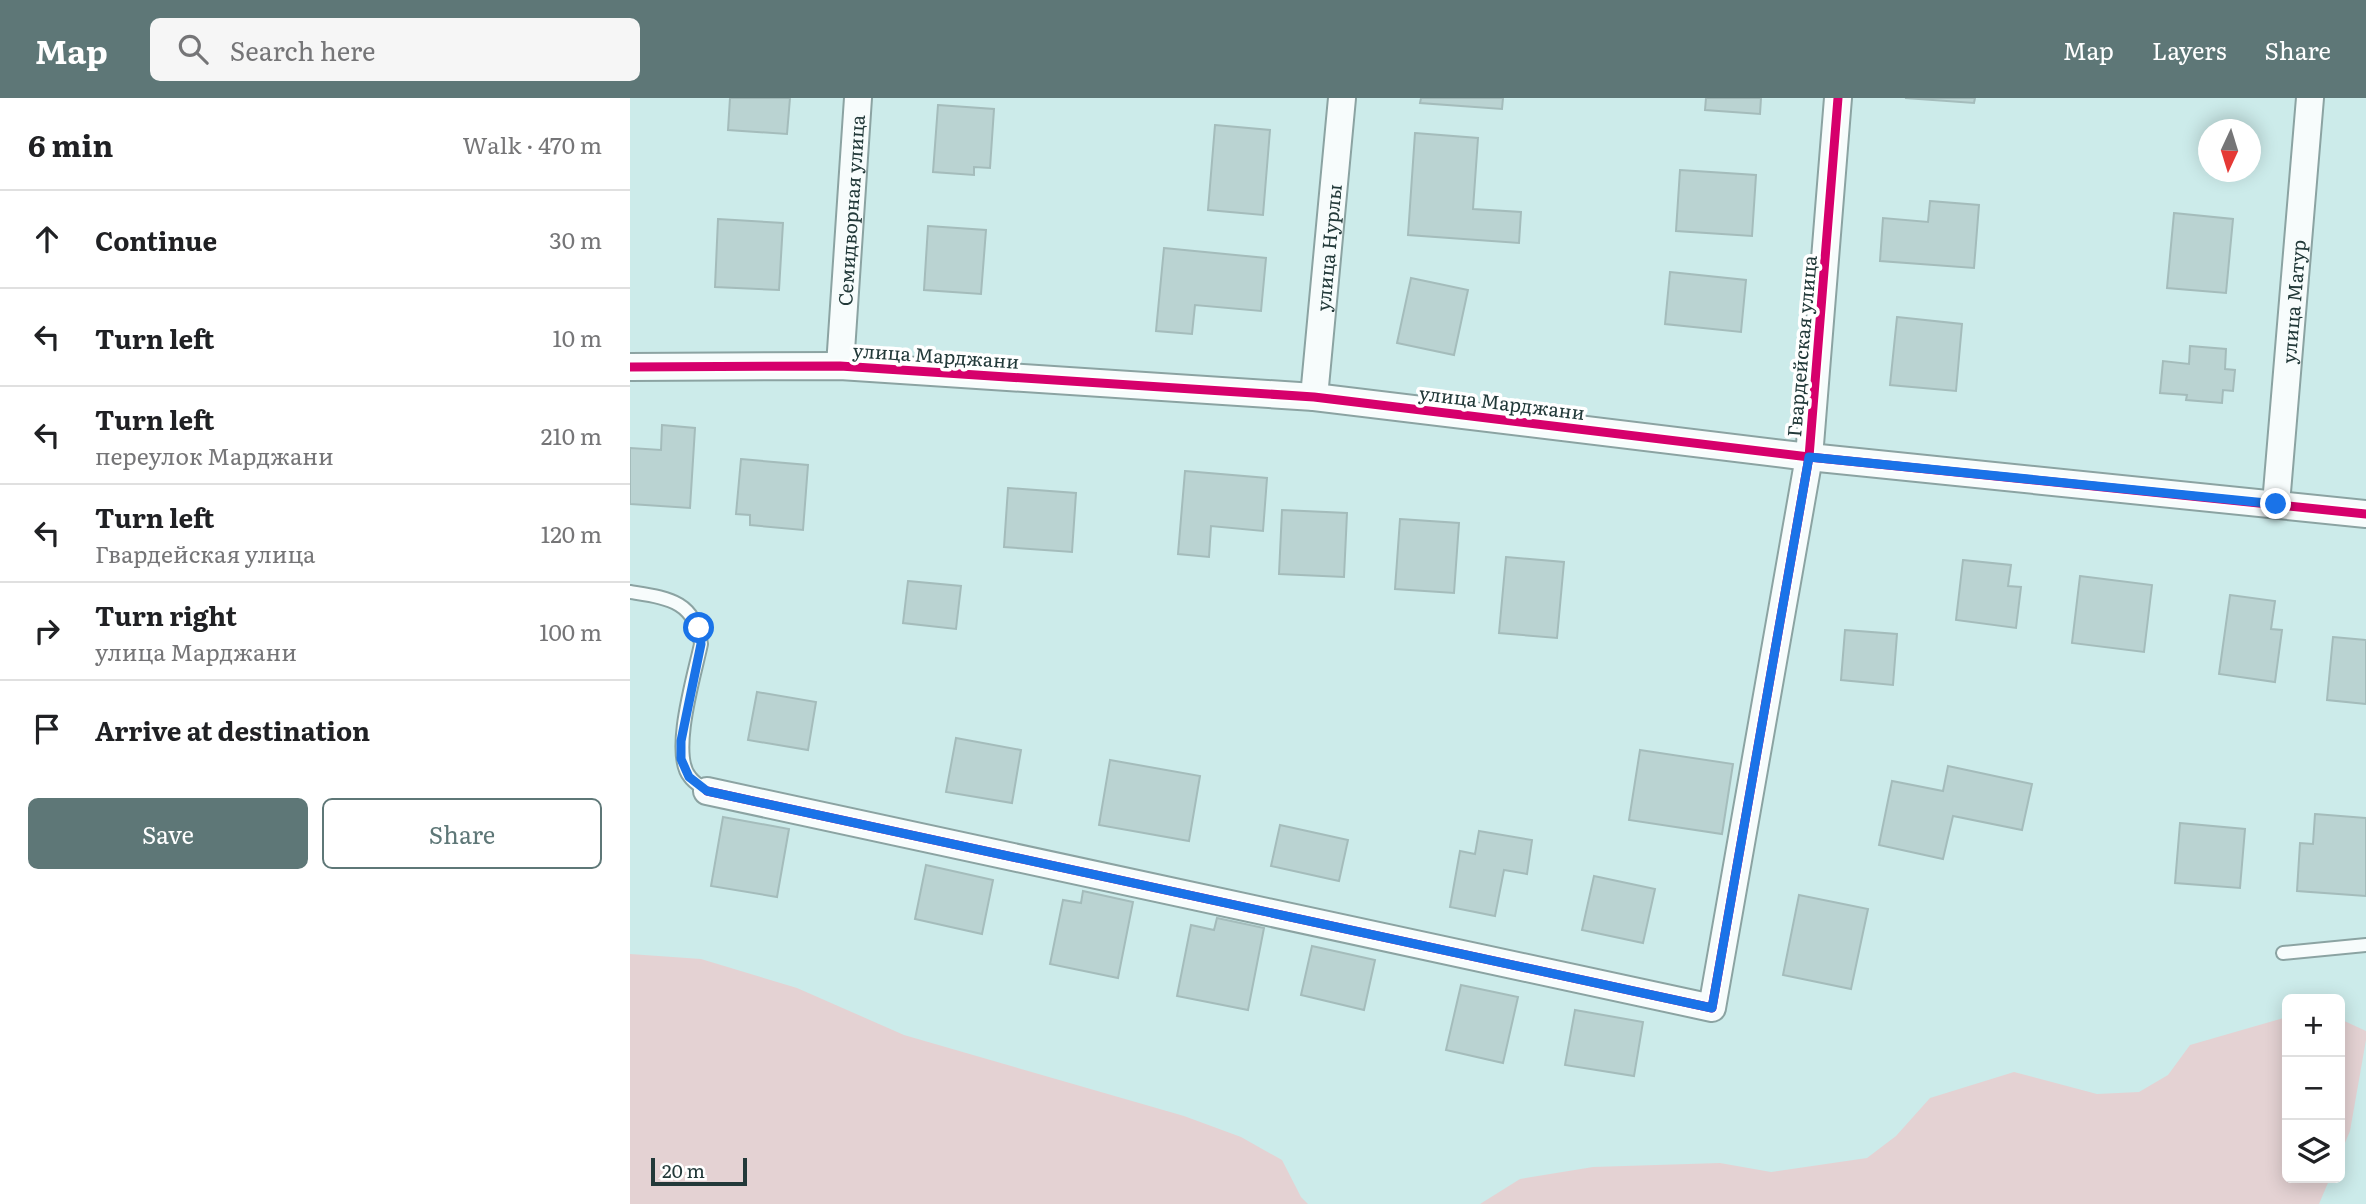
<!DOCTYPE html>
<meta charset="utf-8">
<style>
:root{--surface:#fff;--page:#f6f6f6;--text:#202124;--muted:#757577;--line:#e0e0e0;--accent:#5e7777}
body{margin:0;font-family:Literata,serif;background:var(--page);color:var(--text)}
.controls{position:absolute;right:21px;bottom:21px;display:grid;overflow:hidden;border-radius:10px;box-shadow:0 4px 18px #0003}
.controls button{width:63px;height:63px;display:grid;place-items:center;padding:0;border:0;border-bottom:2px solid var(--line);background:var(--surface);color:var(--text);font:35px sans-serif}
.compass{position:absolute;left:1568px;top:21px;width:63px;height:63px;border-radius:50%;background:var(--surface);box-shadow:0 4px 18px #0003;rotate:184deg}
.scale{position:absolute;left:21px;bottom:18px;width:96px;box-sizing:border-box;padding-left:7px;border:4px solid #223939;border-top:0;font-size:19px;line-height:24px;white-space:nowrap;color:#223939;-webkit-text-stroke:5px #fff;paint-order:stroke}
.stop{position:absolute;width:21px;height:21px;margin:-16px;border:5px solid #1a73e8;border-radius:50%;background:#fff}
.stop.end{background:#1a73e8;border-color:#fff;box-shadow:0 2px 7px #0008}
.list{margin:0;padding:0;list-style:none}
h2{display:flex;justify-content:space-between;align-items:center;height:91px;margin:0;padding:0 28px;font-size:30px}
h2 small{font-size:23px;font-weight:400;color:var(--muted)}
.list li{display:grid;grid-template-columns:46px 1fr auto;gap:21px;align-items:center;box-sizing:border-box;height:98px;padding:0 28px;border-top:2px solid var(--line)}
.list b{display:block;font-size:26px;white-space:nowrap}
.list p{margin:0;font-size:23px;white-space:nowrap;color:var(--muted)}
.list em{font-size:23px;font-style:normal;color:var(--muted)}
.actions{display:flex;gap:14px;padding:21px 28px}
.actions a{flex:1;padding:16px 0;border:2px solid var(--accent);border-radius:10px;text-align:center;font-size:24px;color:var(--accent)}
.actions .main{background:var(--accent);color:#fff}
.icon{flex:none;width:38px;height:38px;fill:none;stroke:currentColor;stroke-width:2;stroke-linecap:round;stroke-linejoin:round}
.map{position:relative;flex:none;width:1736px;height:1106px;overflow:hidden}
header{display:flex;align-items:center;gap:42px;box-sizing:border-box;height:98px;padding:0 35px;background:var(--accent);color:#fff}
header strong{font-size:33px}
nav{display:flex;gap:38px;margin-inline-start:auto;font-size:24px}
.search{width:490px;height:63px;background:var(--page);display:flex;align-items:center;gap:18px;box-sizing:border-box;padding:0 24px;border-radius:10px;color:var(--muted);font-size:26px}
main{display:flex}
aside{flex:1;background:var(--surface)}
.map>svg:first-child{display:block}
.green{fill:#e4d2d3}
.building{fill:#bad3d2;stroke:#a4bcbb;stroke-width:2}
.lines{fill:none;stroke-linecap:round;stroke-linejoin:round}
.service-casing{stroke:#8ba3a2;stroke-width:16}
.minor-casing{stroke:#8ba3a2;stroke-width:30}
.service{stroke:#f7fcfc;stroke-width:12}
.minor{stroke:#f7fcfc;stroke-width:26}
.cycleway-casing{stroke:#fff;stroke-width:13}
.cycleway{stroke:#d6006c;stroke-width:9}
.route{stroke:#1a73e8;stroke-width:9}
.labels{text-anchor:middle;dominant-baseline:central;stroke-width:7;stroke-linejoin:round;paint-order:stroke}
.street-label{font-size:19px;fill:#223939;stroke:#fff}
</style>
<header>
<strong>Map</strong>
<div class="search"><svg class="icon" aria-label="search" viewBox="0 0 24 24"><circle cx="10" cy="10" r="6"/><path d="M15 15l6 6"/></svg>Search here</div>
<nav><a>Map</a><a>Layers</a><a>Share</a></nav>
</header>
<main>
<aside>
<h2>6 min<small>Walk · 470 m</small></h2>
<ul class="list">
<li><svg class="icon" aria-label="ahead" viewBox="0 0 24 24"><path d="M12 20V5M6 11l6-6 6 6"/></svg><div><b>Continue</b></div><em>30 m</em></li>
<li><svg class="icon" aria-label="left" viewBox="0 0 24 24"><path d="M17 20v-9H6M10 6l-5 5 5 5"/></svg><div><b>Turn left</b></div><em>10 m</em></li>
<li><svg class="icon" aria-label="left" viewBox="0 0 24 24"><path d="M17 20v-9H6M10 6l-5 5 5 5"/></svg><div><b>Turn left</b><p>переулок Марджани</p></div><em>210 m</em></li>
<li><svg class="icon" aria-label="left" viewBox="0 0 24 24"><path d="M17 20v-9H6M10 6l-5 5 5 5"/></svg><div><b>Turn left</b><p>Гвардейская улица</p></div><em>120 m</em></li>
<li><svg class="icon" aria-label="right" viewBox="0 0 24 24"><path d="M7 20v-9h11M14 6l5 5-5 5"/></svg><div><b>Turn right</b><p>улица Марджани</p></div><em>100 m</em></li>
<li><svg class="icon" aria-label="arrive" viewBox="0 0 24 24"><path d="M6 21V4h12l-3 4 3 4H6"/></svg><div><b>Arrive at destination</b></div></li>
</ul>
<div class="actions"><a class="main">Save</a><a>Share</a></div>
</aside>
<div class="map">
<svg width="1736" height="1106" viewBox="0 0 1736 1106">
<rect width="100%" height="100%" fill="#ccebea"/>
<!-- green -->
<path class="green" d="M0,856L71,861L167,890L274,937L554,1018L611,1039L652,1062L671,1099L678,1106H0Z
M1657,919V1080H1700L1689,1106H850L890,1081L963,1069L1090,1065L1141,1074L1237,1060L1266,1038L1300,1000L1384,974L1467,996L1509,994L1538,977L1560,947Z
M1710,921L1736,933V942L1720,1033L1710,1057Z"/>
<!-- building -->
<path class="building" d="M100,0H160L157,36L98,32Z
M791,0H873L872,11L790,5Z
M1076,0H1131L1130,16L1075,12Z
M1275,0H1345L1344,5Z
M308,7L364,11L360,70L344,69V77L303,74Z
M585,27L640,32L633,117L578,112Z
M785,35L848,40L843,111L891,114L889,145L778,137Z
M1050,72L1126,77L1122,138L1046,133Z
M1300,103L1349,107L1344,170L1250,163L1253,120L1298,124Z
M1544,115L1603,121L1596,195L1537,190Z
M88,121L153,125L149,192L85,189Z
M298,128L356,132L351,196L294,192Z
M534,150L636,160L631,213L565,207L562,236L526,233Z
M1040,174L1116,182L1111,234L1035,226Z
M781,180L838,192L824,257L767,245Z
M1267,219L1332,226L1326,293L1260,287Z
M1560,248L1596,251L1595,271L1605,272L1603,293L1593,292L1592,305L1556,302L1557,297L1530,295L1533,263L1559,266Z
M32,327L65,330L60,410L0,406V350L31,352Z
M111,361L178,367L173,432L120,427V417L106,416Z
M555,373L637,380L633,433L581,428L579,459L548,456Z
M378,390L446,395L442,454L374,449Z
M652,412L717,415L714,479L649,476Z
M770,421L829,425L824,495L765,491Z
M876,459L934,464L927,540L869,535Z
M1333,462L1381,467L1378,488L1391,489L1386,530L1326,522Z
M1450,478L1522,487L1514,554L1442,545Z
M278,483L331,488L326,531L273,525Z
M1600,497L1645,503L1641,531L1652,532L1645,584L1589,576Z
M1215,532L1267,536L1263,587L1211,582Z
M1703,539L1736,542V606L1697,602Z
M127,594L186,604L178,652L118,642Z
M326,640L391,652L382,705L316,694Z
M1010,652L1103,666L1092,736L999,722Z
M480,662L570,678L559,743L469,727Z
M1318,668L1402,686L1392,732L1323,718L1313,761L1249,747L1262,683L1313,693Z
M1685,716L1736,720V798L1667,793L1670,745L1683,746Z
M93,719L159,731L147,799L81,788Z
M1550,725L1615,731L1610,790L1545,785Z
M650,727L718,742L709,783L641,768Z
M849,733L902,742L897,776L874,772L865,818L820,809L830,753L845,756Z
M296,767L363,782L352,836L285,821Z
M964,778L1025,791L1013,845L952,832Z
M453,793L503,804L488,880L420,866L433,802L451,805Z
M1169,797L1238,811L1221,891L1153,877Z
M587,820L634,830L618,912L547,898L561,827L584,832Z
M682,848L745,862L734,912L671,897Z
M831,887L888,899L873,965L816,952Z
M945,912L1013,924L1004,978L935,967Z"/>
<g class="lines">
<!-- service casing -->
<g class="service-casing">
<path id="service" d="M0,494C37,500 65,502 71,546C65,575 40,656 60,679C64,685 72,689 77,693
M1653,855L1736,847"/>
</g>
<!-- minor casing -->
<g class="minor-casing">
<g id="minor">
<path id="s1" d="M210,268L228,0"/>
<path d="M0,269L210,268L684,299L1179,359L1736,416"/>
<path id="s2" d="M684,299L712,0"/>
<path id="s3" d="M1646,406L1680,0"/>
<path d="M77,693L1082,910L1179,359L1208,0"/>
</g>
</g>
<!-- service -->
<use href="#service" class="service"/>
<!-- minor -->
<use href="#minor" class="minor"/>
<!-- cycleway casing -->
<g class="cycleway-casing">
<path id="cycleway" d="M0,269L210,268L684,299L1179,359L1736,416
M77,693L1082,910L1179,359L1208,0"/>
</g>
<!-- cycleway -->
<use href="#cycleway" class="cycleway"/>
</g>
<g class="lines">
<!-- route -->
<path class="route" d="M69,530L71,546L51,643V661L59,679L77,693L1082,910L1179,359L1646,406"/>
</g>
<g class="labels">
<!-- street labels -->
<g class="street-label">
<text stroke="none"><textPath href="#s1" startOffset="156">Семидворная улица</textPath></text>
<text stroke="none"><textPath href="#s2" startOffset="150">улица Нурлы</textPath></text>
<text stroke="none"><textPath href="#s3" startOffset="203">улица Матур</textPath></text>
<text transform="translate(1171 248) rotate(-85)">Гвардейская улица</text>
<text transform="translate(306 257) rotate(4)">улица Марджани</text>
<text transform="translate(872 304) rotate(7)">улица Марджани</text>
</g>
</g>
</svg>
<div class="controls">
<button>+</button>
<button>−</button>
<button><svg class="icon" aria-label="layers" viewBox="0 0 24 24"><path d="M12 4l9 5-9 5-9-5zM3 14l9 5 9-5"/></svg></button>
</div>
<svg class="compass" viewBox="-18 -18 36 36"><path d="M0-13l5 13h-10z" fill="#e53935"/><path d="M0 13l5-13h-10z" fill="#757577"/></svg>
<div class="scale">20 m</div>
<div class="stop" style="left:69px;top:530px"></div>
<div class="stop end" style="left:1646px;top:406px"></div>
</div>
</main>
